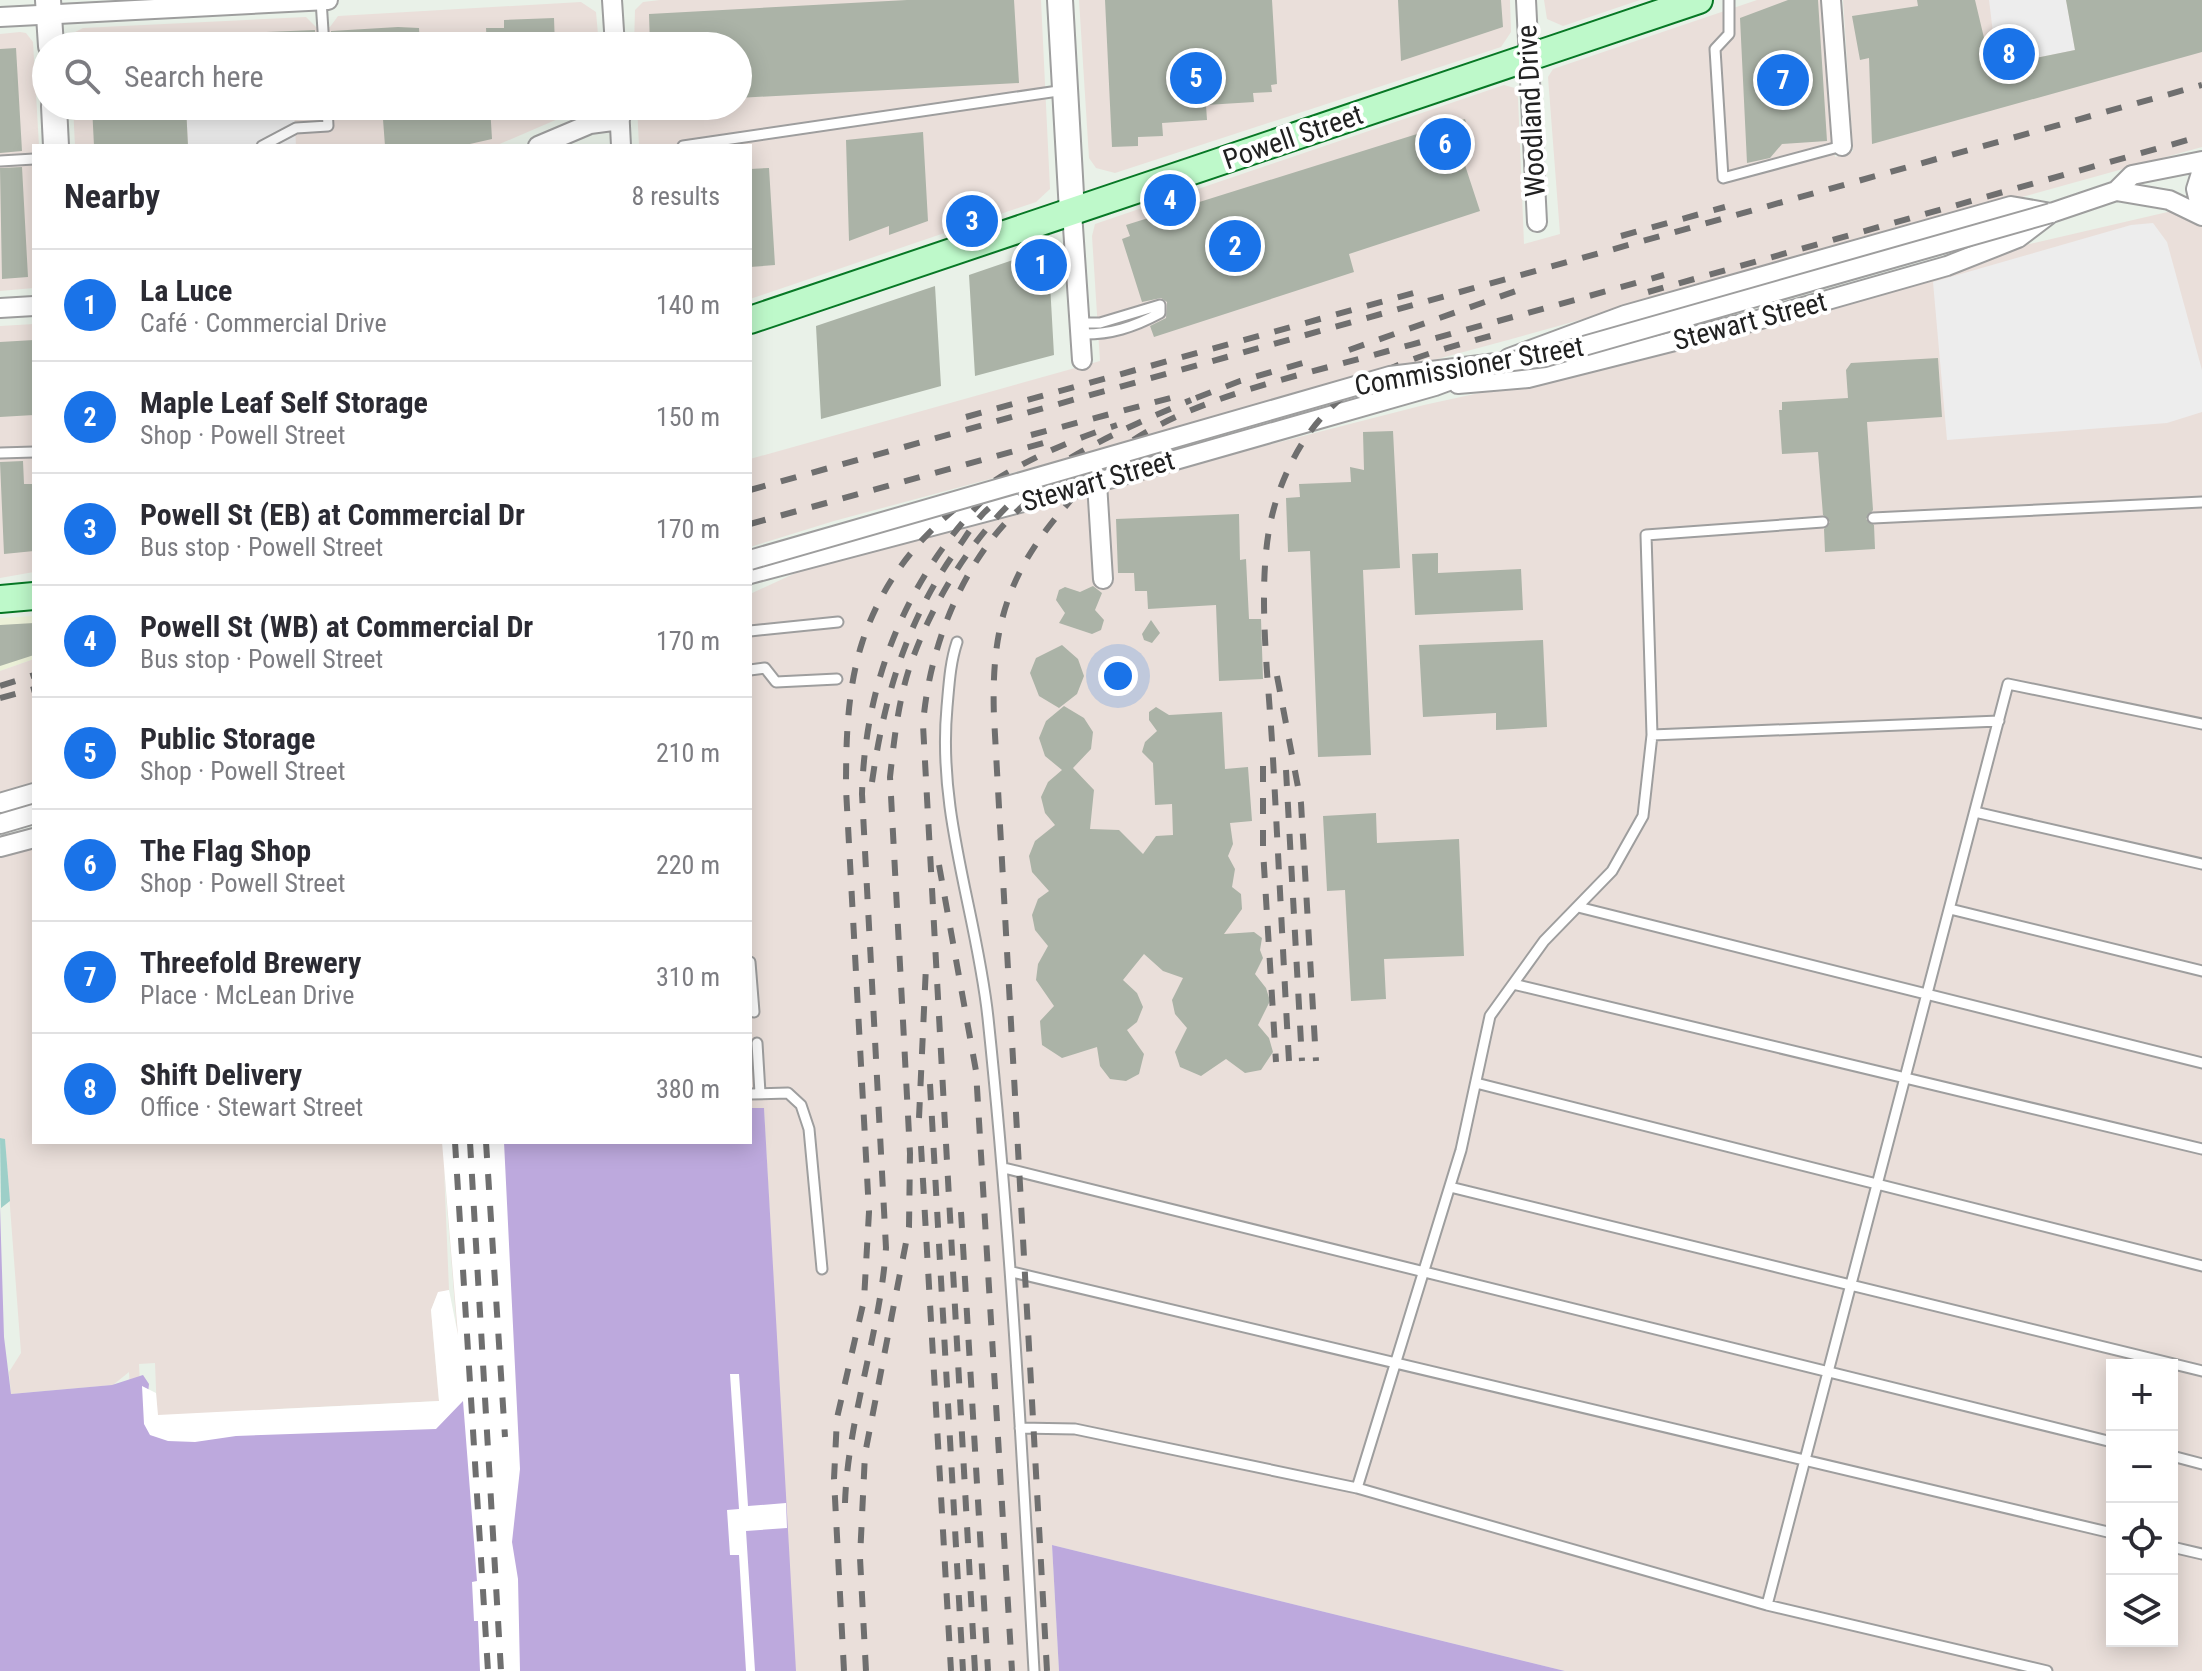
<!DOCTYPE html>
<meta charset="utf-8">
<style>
:root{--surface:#fff;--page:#f2f2f3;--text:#2b2b33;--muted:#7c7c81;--line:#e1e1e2;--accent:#1a73e8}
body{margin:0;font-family:"Roboto Condensed",sans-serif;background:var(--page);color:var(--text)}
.controls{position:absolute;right:24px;bottom:24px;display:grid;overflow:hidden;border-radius:0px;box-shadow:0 4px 20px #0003}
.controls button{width:72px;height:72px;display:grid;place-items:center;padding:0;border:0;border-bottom:2px solid var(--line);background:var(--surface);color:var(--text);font:40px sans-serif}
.you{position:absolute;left:1118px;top:676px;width:28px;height:28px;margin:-20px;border:6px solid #fff;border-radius:50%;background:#1a73e8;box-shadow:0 0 0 12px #1a73e833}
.badge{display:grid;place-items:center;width:52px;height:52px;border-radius:50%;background:var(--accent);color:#fff;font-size:26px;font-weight:700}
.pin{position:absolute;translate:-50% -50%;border:4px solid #fff;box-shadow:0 2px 8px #0006}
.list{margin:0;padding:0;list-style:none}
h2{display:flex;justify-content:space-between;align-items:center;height:104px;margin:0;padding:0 32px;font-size:34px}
h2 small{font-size:26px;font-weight:400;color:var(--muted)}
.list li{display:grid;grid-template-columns:52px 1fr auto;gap:24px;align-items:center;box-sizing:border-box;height:112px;padding:0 32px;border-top:2px solid var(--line)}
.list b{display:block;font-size:30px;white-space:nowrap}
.list p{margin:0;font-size:26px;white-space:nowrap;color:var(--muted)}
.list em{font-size:26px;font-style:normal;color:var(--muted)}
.icon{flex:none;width:44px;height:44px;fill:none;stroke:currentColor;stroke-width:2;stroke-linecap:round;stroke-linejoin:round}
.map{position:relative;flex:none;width:2202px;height:1671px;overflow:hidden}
.search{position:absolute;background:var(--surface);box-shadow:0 4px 20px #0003;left:32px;top:32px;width:720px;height:88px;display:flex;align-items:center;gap:20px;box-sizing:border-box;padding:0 28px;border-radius:44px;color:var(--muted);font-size:30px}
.panel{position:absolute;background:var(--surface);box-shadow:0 4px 20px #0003;left:32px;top:144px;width:720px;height:1000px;border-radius:0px}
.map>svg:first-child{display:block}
.commercial{fill:#ecf1d8}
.industrial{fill:#eadfda;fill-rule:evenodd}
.forest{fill:#9dcfc8}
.parking{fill:#ededed}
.water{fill:#bda9dd}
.pier{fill:#fff}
.building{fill:#abb3a7}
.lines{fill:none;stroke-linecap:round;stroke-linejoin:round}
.service-casing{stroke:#9e9e9e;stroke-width:13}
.minor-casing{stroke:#9e9e9e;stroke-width:22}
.tertiary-casing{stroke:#9e9e9e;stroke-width:28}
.secondary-casing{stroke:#077825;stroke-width:30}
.service{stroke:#fff;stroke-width:9}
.minor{stroke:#fff;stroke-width:18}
.tertiary{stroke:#fff;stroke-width:24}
.secondary{stroke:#bef9ca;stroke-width:26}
.rail{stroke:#6f6f6f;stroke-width:6;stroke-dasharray:16 16;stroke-linecap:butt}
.minor-bridge-casing{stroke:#9e9e9e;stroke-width:22;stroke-linecap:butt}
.minor-bridge{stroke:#fff;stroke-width:18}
.labels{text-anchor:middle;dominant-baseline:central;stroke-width:8;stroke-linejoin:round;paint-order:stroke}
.street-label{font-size:28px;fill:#212121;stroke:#fff}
</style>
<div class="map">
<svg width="2202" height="1671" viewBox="0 0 2202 1671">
<rect width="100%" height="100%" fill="#e9f1e8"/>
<!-- commercial -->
<path class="commercial" d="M34,616V659L0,671V618Z"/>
<!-- industrial -->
<path class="industrial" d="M660,0H1041L1050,189L1036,202L750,299V146H639L637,106H738V46H634L635,10L643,2Z
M1079,0H1510L1511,32L1501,47L1115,173L1096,168L1089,158Z
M1544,0H1640L1563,26L1547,19Z
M1757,0H1825L1835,157L1853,151L1843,0H2202V147L1508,340L834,521L750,547V459L1100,361L1092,236L1095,224L1504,85L1515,88L1518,98L1524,244L1560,234L1548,77L1553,69Z
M581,2L596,12L599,46H69L73,33L83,28L306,17L316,27H330L338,16Z
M20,32L26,33L33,42L39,146H34V288L0,291V34Z
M73,106H588L495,146H75Z
M2202,204V1671H1565L1052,1545L1059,1671H794L764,1108H750V594L800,571L1166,471L1424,405L1677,350L1948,274L2013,248ZM2112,1365H2172V1641H2112Z
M34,324V572L0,578V326Z
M34,659V785L0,795V671Z
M34,843V1142H504L477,1581L444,1169L449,1290L438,1293L431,1310L439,1401L277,1409L283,1575L157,1415L155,1363L139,1364L148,1551L140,1550L129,1372L113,1385L11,1394L9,1372L21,1353L5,1140L0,1138V853Z"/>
<!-- forest -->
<path class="forest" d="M0,1138L5,1139L10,1201L1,1208Z"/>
<!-- parking -->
<path class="parking" d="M1989,0H2066L2075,50L2031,59L1994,41Z
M241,34L242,46H97V42Z
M186,106H245V111L294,108L296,146H188Z
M2153,223L2167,242L2202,370V412L2167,423L1947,440L1933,282L2131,225Z"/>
<!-- water -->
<path class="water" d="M750,1108H764L796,1671H0V1206L4,1337L11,1394L112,1385L143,1375L149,1384L146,1412L154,1425L434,1410L470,1368L450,1142H750Z
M1052,1545L1565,1671H1059Z"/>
<!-- pier -->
<path class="pier" d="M442,1142H504L520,1469L512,1542L518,1579L520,1671H480L478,1621H474L472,1582L477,1581L463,1401L436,1429L236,1436L195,1442L168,1441L150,1435L144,1424L142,1386L156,1393L158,1415L439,1401L431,1310L438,1292L449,1290L458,1335Z
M730,1374H739L748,1506L786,1503L787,1528L746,1531L755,1671H746L739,1555H730L727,1510L739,1509Z"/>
<!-- building -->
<path class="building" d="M907,0H1014L1019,83L738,98V46H650L649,14Z
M1105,0H1272L1277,84L1271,85L1272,92L1253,93L1254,102L1206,105L1207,120L1162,123L1163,136L1138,137V146L1112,147Z
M1398,0H1501L1503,27L1401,61Z
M1788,0H1818L1827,141L1782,144L1770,158L1747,163L1740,18Z
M1917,0H1975L1985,42L2028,37L2031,59L2075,50L2066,0H2202V52L1872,144L1869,58L1860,60L1852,16L1918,6Z
M554,18L555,46H487L486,28H504V20Z
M398,27L419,28L420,46H331V31Z
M315,30L316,46H240V33Z
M16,48L22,151L0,153V49Z
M92,106H186L188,146H94Z
M382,106H490L492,139L461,146H385Z
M1465,119L1474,149L1461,153L1480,211L1349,254L1354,272L1154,337L1150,326L1166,318L1167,302L1161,298L1142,302L1122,239L1130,236L1126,225Z
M923,132L928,221L889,235V226L849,241L846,140Z
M22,167L28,277L2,279L0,168Z
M769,168L775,265L750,267V169Z
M1048,248L1054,355L975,376L969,275Z
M935,286L941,386L821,419L816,326Z
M34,340V415L0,417V342Z
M1938,358L1942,417L1867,422L1873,510L1866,519L1874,525L1875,549L1825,552L1824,529L1830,522L1823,515L1818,452L1782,454L1779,410H1782V402L1848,398L1846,370L1851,363Z
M1393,431L1400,568L1363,570L1371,755L1318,757L1310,551L1288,552L1286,498L1300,497L1299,484L1351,482L1350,467L1364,470L1363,432Z
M23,461L24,484H34V551L4,554L0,462Z
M1239,514L1240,560L1246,559L1249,619H1261L1263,679L1219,681L1216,605L1148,609L1147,591H1135L1134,573H1118L1116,519Z
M1438,553V573L1521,569L1523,610L1415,615L1412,554Z
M1093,586L1102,593L1095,610L1104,620L1101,630L1092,634L1059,623L1065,613L1056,600L1059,590L1065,587L1080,592Z
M1151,620L1160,633L1152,643L1144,640L1142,634Z
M34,623V655L0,666V625Z
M1543,640L1547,727L1496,730V713L1423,717L1419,645Z
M1062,645L1078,659L1084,676L1077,694L1059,708L1039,696L1030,673L1036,658Z
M1064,706L1084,718L1093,732L1091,749L1073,768L1094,790L1090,829L1119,830L1143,854L1156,836L1173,835L1172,804L1155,805L1153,763L1142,752L1145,742L1157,731L1149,720V712L1156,707L1169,715L1222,712L1225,769L1248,767L1252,821L1230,823L1233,844L1228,856L1235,869L1232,887L1241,894L1242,909L1224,934L1254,932L1262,938L1260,950L1263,958L1255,974L1266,988L1270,1001L1258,1025L1269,1038L1273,1052L1261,1070L1245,1073L1226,1059L1201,1076L1180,1067L1175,1052L1187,1028L1175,1014L1172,1000L1183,978L1163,971L1144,954L1123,980L1137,993L1143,1007L1137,1022L1127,1030L1144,1054L1139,1074L1126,1081L1110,1079L1100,1066L1097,1047L1062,1058L1042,1045L1040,1021L1054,1006L1036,980L1038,964L1048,946L1035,930L1032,915L1038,899L1049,891L1032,872L1029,856L1035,841L1055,825L1045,813L1041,797L1048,782L1062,770L1045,756L1039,738L1046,721Z
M1376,813L1377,843L1459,839L1464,956L1384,959L1386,999L1351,1001L1345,890L1327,891L1323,816Z"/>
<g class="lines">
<!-- service casing -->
<g class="service-casing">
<path id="service" d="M321,0L324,46
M1729,0V34L1715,49L1723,178L1842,146
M262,146L296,128L328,126L327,106
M683,146L1065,90
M0,161L34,159
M1079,323H1100L1160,305V313C1134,327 1110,335 1080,334
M0,453L34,452
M1873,518L2202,502
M750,631L838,622
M957,642C950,663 949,685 947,707C937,815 977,913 988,1018C1011,1235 1022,1453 1034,1671
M750,670L765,668L776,682L837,679
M1652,735L1999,721
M1975,812L2202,864
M1578,907L2202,1063
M1950,909L2202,971
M750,962L754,1012
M1513,984L2202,1149
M757,1043L760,1093
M1476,1083L2202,1266
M750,1094L788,1093L801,1105L809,1129L822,1269
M1004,1168L2112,1442
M1450,1187L2202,1371
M1012,1272L2112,1533
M1020,1428L1075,1429L1357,1488L1767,1605L2047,1671
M2172,1456L2202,1464
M1357,1488L1461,1150L1490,1016L1544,941L1612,871L1643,816L1652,735L1646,535L1823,522
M2172,1547L2202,1554
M1767,1605L2008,684L2202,724"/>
</g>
<!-- minor casing -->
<g class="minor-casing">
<path id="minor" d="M612,0L615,46
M1526,0L1537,222
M1831,0L1842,146
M0,17L328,0
M619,106L621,146
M538,146L590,124L620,120
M2202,170L2196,189L2202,214
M2116,191L2169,200L2202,216
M1072,212L1082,360
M0,308L34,306
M1509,358L1625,315L2011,206L2051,213
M1458,384L1528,378L1754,321L1947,266L2018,238L2051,213L2116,191L2132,175L2202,161
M1097,483L1103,579
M750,574L1084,486L1435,386L1481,369
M0,803L34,793
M0,824L34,814
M0,847L34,838"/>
</g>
<!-- tertiary casing -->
<g class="tertiary-casing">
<path id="tertiary" d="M48,0L51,46
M1060,0L1072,212
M54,106L56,146"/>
</g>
<!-- secondary casing -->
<g class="secondary-casing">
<path id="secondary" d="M750,320L1699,0
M0,599L34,596"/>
</g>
<!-- service -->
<use href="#service" class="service"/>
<!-- minor -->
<use href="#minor" class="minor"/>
<!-- tertiary -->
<use href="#tertiary" class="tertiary"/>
<!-- secondary -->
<use href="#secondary" class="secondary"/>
<!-- rail -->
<path class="rail" d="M1621,236L1725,207
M1648,292L2202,136
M1349,350L1516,291
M1196,398L1240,381L1303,363
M966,417L1428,289
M1031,435L1178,396
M750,490L2202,85
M750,524L1051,441
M1277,676L1301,803L1316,1061
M0,686L34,675
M0,698L34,689
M1263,766V850L1276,1062
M1286,770L1302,1061
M872,782C884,698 906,622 955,552C966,537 975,520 989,508
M939,865L976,1071L1012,1671
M1289,1061C1283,955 1278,848 1272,741C1268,677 1258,594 1269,530C1276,490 1295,447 1322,417C1366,367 1433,352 1494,335
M930,1084L963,1671
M919,1118L926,966
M455,1142L488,1671
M470,1142L501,1671
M486,1142L505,1437
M921,1146L951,1671
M961,1212L988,1671
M845,1503C848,1417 880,1334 886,1248L862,794C865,677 910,570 994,489
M844,1671L834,1479L837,1418L864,1300L869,1212L846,789C846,741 847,690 862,643C900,525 1006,461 1117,425
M866,1671L860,1558L865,1454L909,1227L910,1153L890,777C894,741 898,703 909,669C935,592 989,507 1059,465C1100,439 1146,419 1191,400
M975,1671L923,725C929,644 967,547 1035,496
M1047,1671L994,717C991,634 1005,579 1058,515C1079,491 1100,463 1126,445C1198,395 1304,375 1388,351C1480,326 1572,301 1664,275"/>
<!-- minor-bridge casing -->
<g class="minor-bridge-casing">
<path id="minor-bridge" d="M750,560L1390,376L1545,357L2051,213"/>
</g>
<!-- minor-bridge -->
<use href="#minor-bridge" class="minor-bridge"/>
</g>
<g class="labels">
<!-- street labels -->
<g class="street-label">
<text transform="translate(1531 111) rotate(-93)">Woodland Drive</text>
<text transform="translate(1293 137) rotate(-19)">Powell Street</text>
<text transform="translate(1750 321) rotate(-15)">Stewart Street</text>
<text transform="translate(1469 366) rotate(-10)">Commissioner Street</text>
<text transform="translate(1098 481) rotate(-16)">Stewart Street</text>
</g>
</g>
</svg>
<div class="controls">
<button>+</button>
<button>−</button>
<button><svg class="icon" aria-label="locate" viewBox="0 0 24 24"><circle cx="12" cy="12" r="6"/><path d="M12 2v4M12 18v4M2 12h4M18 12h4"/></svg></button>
<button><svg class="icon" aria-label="layers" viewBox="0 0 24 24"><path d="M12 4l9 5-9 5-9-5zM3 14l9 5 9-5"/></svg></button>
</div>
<div class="you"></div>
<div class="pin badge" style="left:1041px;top:265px">1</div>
<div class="pin badge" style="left:1235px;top:246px">2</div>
<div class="pin badge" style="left:972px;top:221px">3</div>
<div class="pin badge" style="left:1170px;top:200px">4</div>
<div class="pin badge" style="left:1196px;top:78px">5</div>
<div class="pin badge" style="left:1445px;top:144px">6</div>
<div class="pin badge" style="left:1783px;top:80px">7</div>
<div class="pin badge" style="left:2009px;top:54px">8</div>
<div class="search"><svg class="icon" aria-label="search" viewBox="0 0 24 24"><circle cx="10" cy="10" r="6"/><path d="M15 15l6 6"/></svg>Search here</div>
<section class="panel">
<h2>Nearby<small>8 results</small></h2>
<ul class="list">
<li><span class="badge">1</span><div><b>La Luce</b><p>Café · Commercial Drive</p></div><em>140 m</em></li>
<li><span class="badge">2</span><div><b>Maple Leaf Self Storage</b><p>Shop · Powell Street</p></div><em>150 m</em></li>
<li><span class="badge">3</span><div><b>Powell St (EB) at Commercial Dr</b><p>Bus stop · Powell Street</p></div><em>170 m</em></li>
<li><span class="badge">4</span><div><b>Powell St (WB) at Commercial Dr</b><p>Bus stop · Powell Street</p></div><em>170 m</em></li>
<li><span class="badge">5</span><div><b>Public Storage</b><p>Shop · Powell Street</p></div><em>210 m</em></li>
<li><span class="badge">6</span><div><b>The Flag Shop</b><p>Shop · Powell Street</p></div><em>220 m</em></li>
<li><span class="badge">7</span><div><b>Threefold Brewery</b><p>Place · McLean Drive</p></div><em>310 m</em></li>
<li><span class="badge">8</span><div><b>Shift Delivery</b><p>Office · Stewart Street</p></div><em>380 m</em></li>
</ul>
</section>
</div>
